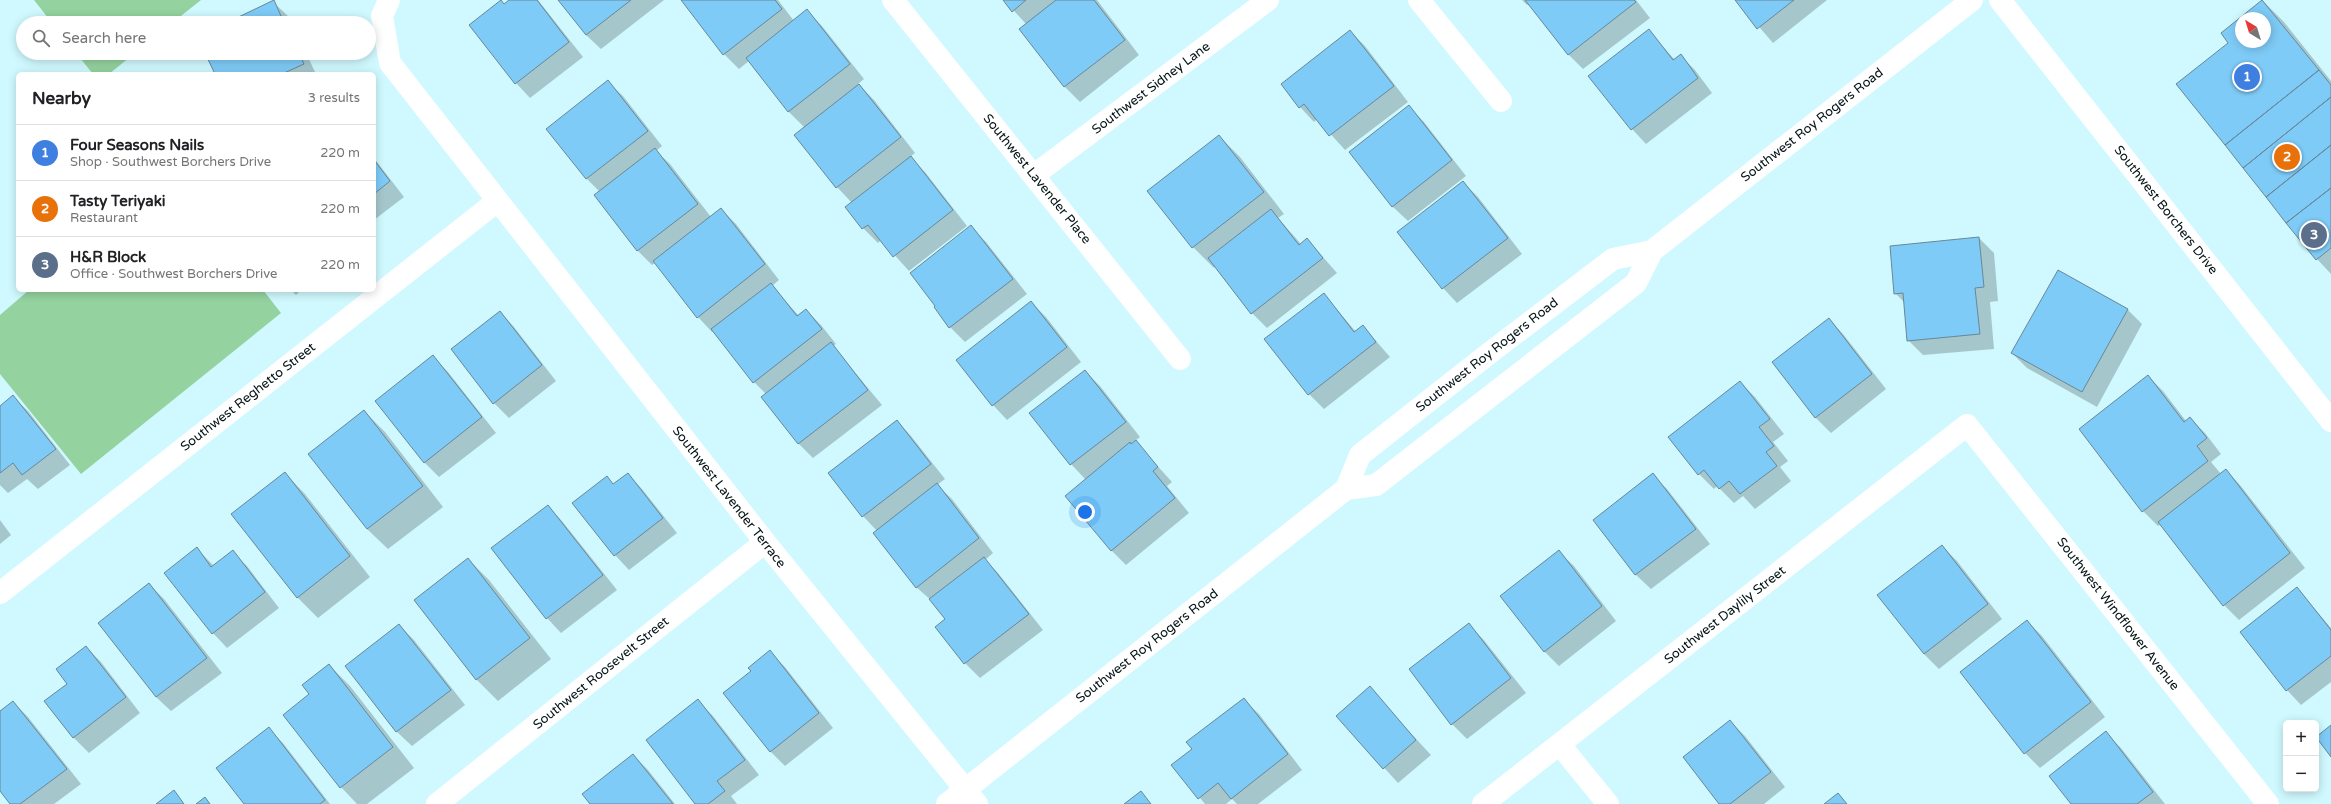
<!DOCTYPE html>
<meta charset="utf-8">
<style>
:root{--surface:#fff;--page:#f6f6f6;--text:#202124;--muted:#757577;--line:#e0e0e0;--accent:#9e1a6c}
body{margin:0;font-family:"Varela Round",sans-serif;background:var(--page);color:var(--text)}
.controls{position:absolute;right:12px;bottom:12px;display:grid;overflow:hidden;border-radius:6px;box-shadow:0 2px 10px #0003}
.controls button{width:36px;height:36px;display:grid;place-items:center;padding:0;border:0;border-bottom:1px solid var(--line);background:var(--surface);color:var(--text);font:20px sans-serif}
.compass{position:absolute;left:2235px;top:12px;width:36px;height:36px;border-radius:50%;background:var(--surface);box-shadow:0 2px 10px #0003;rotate:322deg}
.you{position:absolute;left:1085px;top:512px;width:14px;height:14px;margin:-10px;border:3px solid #fff;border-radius:50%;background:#1a73e8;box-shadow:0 0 0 6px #1a73e833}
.badge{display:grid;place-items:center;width:26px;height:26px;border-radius:50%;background:var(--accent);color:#fff;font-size:13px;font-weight:700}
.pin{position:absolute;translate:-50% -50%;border:2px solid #fff;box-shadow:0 1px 4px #0006}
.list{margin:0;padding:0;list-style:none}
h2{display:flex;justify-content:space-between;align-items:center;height:52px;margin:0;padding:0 16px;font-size:17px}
h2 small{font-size:13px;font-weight:400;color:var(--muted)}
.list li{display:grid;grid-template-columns:26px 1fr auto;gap:12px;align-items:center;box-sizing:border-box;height:56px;padding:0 16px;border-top:1px solid var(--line)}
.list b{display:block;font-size:15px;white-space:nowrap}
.list p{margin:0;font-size:13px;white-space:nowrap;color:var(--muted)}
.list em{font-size:13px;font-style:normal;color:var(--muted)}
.icon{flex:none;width:22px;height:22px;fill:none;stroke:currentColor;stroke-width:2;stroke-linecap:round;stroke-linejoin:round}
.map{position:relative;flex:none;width:2331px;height:804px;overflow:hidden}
.search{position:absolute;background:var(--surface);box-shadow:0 2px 10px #0003;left:16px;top:16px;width:360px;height:44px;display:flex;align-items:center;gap:10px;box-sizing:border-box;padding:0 14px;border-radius:22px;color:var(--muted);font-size:15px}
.panel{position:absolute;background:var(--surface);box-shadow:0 2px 10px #0003;left:16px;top:72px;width:360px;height:220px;border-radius:6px}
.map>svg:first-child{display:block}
.green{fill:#94d39f}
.shadow{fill:#0003}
.building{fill:#7ecbf7;stroke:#698798;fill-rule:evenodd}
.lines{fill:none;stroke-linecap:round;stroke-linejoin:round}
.minor{stroke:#fff;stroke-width:22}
.tertiary{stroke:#fff;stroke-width:22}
.primary{stroke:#fff;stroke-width:22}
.labels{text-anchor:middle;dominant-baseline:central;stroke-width:3;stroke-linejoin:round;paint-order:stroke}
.street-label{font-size:13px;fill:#041214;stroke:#fff}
</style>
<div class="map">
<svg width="2331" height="804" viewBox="0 0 2331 804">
<rect width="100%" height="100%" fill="#cff9fe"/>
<!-- green -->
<path class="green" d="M34,0H201L172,23H52Z
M76,53H135L109,74H93Z
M29,290H263L281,313L81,474L0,374V315Z"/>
<!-- shadow -->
<path class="shadow" d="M511,0H538L583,57L530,98L516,83L501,1L505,5Z
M559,0H664L601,49L586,35Z
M682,0H778L794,21L807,11L822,26L864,79L858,84L874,100L915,153L910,157L925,172L967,226L909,271L881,240L878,243L863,228L852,203L837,187L796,135L805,128L789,112L749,61L739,69L724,54Z
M1004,0H1097L1139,55L1080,102L1065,87L1020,29L1026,24Z
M1522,0H1636L1650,18L1583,69L1569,55L1529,4L1527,5Z
M1736,0H1827L1773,43Z
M2263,1L2284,22L2331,81V274L2317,259L2229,43L2241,18V42H2265V18H2241Z
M273,2L288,16L291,23H228Z
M1350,31L1365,46L1408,102L1345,150L1317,119L1314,122L1300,107Z
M1649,31L1675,60L1681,56L1695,70L1712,93L1646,144L1632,129Z
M206,53H306L316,74H216Z
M608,82L623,96L662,146L656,151L670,164L711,217L721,209L736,224L779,280L772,286L799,316L806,310L821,325L836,344L833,346L882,405L813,458L799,444L762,397L766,394L754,382L714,331L712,332L698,317L655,263L652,265L638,251L595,196L600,192L587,179Z
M1409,107L1424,122L1466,176L1408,221L1393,207L1350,152Z
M1219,136L1240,157L1284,214L1278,218L1301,244L1307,239L1337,273L1267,328L1252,313L1215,266L1214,268L1193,247Z
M374,158L404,197L374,220Z
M1463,182L1478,197L1522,254L1457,303L1443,288Z
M971,227L986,242L1027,294L965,342L950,327L937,306Z
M1979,238L1994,253L1998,301L1990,302L1994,349L1923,355L1908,340L1905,303L1895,293Z
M291,290H301L296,295Z
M1324,294L1356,332L1363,326L1390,357L1324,409L1309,394L1266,339Z
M1031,302L1046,317L1081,362L1007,420L993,405Z
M2127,309L2142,324L2097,407L2027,368L2012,353Z
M500,312L514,327L556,381L509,418L494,403Z
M1829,319L1843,334L1886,389L1831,433L1816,418L1773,363Z
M433,357L448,372L496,433L439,477L424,462Z
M1085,371L1100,386L1140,437L1135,441L1172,482L1167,486L1189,513L1126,565L1111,550L1086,480L1071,464L1031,413Z
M2148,376L2163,391L2186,421L2190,418L2205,433L2221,454L2211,462L2221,474L2226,470L2240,485L2305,568L2239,620L2224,605L2161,524L2158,526L2143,511Z
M1740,382L1755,397L1784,434L1773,442L1788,461L1780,467L1791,481L1755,509L1743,496L1734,503L1717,486L1714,489L1699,474Z
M13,397L28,411L70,465L38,489L27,479L8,493L0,485V407Z
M364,411L385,432L443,507L388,549L367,529Z
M897,421L911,436L945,479L937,485L952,499L993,553L985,560L998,573L1043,630L980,678L965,663L946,620L932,601L916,587L877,531L863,516Z
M285,473L305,494L370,577L318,618L297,597Z
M628,474L642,489L677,533L629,570L615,555L607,478L614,485Z
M1652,474L1667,489L1710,544L1651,589L1636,575L1594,520Z
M548,506L562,521L617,590L561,633L547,618Z
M0,520L11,535L0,544Z
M1942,546L1957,561L2002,619L1939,669L1924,654Z
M197,549L214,566L232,552L247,566L279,608L227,648L213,633Z
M1559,552L1574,566L1616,621L1559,666L1544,651Z
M468,559L489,580L551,659L498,701L477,680L415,601Z
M149,584L164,599L222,673L171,711L156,697Z
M2297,588L2331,628V682L2301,705L2287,690Z
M2027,621L2042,636L2105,717L2040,768L2025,753Z
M1468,624L1483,639L1526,693L1467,739L1452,724Z
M399,625L414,640L465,705L412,746L397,732L346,666Z
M86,647L101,662L140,713L89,753L74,738L46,702L68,684Z
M770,652L785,667L833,728L785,766L770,751L752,671Z
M329,665L350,686L414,768L367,804H357L341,787Z
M1369,688L1431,755L1398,783L1337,716Z
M1244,700L1259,714L1302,770L1258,804H1237L1232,799L1226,804H1205L1173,765L1193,750Z
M698,701L713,716L759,775L731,796L737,804H697Z
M13,702L28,717L81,784L54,804H12L0,789V712Z
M1730,721L1745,736L1785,787L1764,804H1720Z
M269,729L283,743L330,804H245Z
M2106,733L2121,748L2165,804H2072Z
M633,755L648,770L675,804H591Z"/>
<!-- building -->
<path class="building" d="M274,0L284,23H226Z
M501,0L504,4L509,0H537L569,42L515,84L469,25Z
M558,0H631L586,35Z
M681,0H775L782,9L723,55Z
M1003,0H1026L1012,12Z
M1056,0H1094L1125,40L1064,87L1019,29Z
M1525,0H1634L1636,2L1568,55Z
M1735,0H1794L1757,29Z
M2262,0L2319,70L2225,145L2176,84L2228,43L2221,33ZM2241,18H2265V42H2241Z
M807,9L850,64L788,112L746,58Z
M1649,29L1673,60L1681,54L1698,78L1631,130L1588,76Z
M1350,30L1394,86L1329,136L1304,104L1299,108L1281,84Z
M205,53H299L304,64L282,74H215Z
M2319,70L2331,85V97L2243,168L2225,145Z
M608,80L648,131L586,179L546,129Z
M859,84L901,137L836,188L794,135Z
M2331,97V145L2266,197L2243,168Z
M1409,105L1452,160L1392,207L1349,152Z
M1219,135L1264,192L1192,248L1147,191Z
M2331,145V188L2286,223L2266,197Z
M655,148L698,204L637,251L594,195Z
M911,156L953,210L893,257L868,225L862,229L845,207Z
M374,160L390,181L374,194Z
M1463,181L1508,238L1442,289L1397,232Z
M2331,188V248L2316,260L2286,223Z
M721,208L765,264L697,318L653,261Z
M1271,209L1299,245L1307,238L1323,258L1251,314L1208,258Z
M971,225L1013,279L949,328L934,307L935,306L910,273Z
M1979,237L1984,287L1975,288L1980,334L1907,341L1903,293L1894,294L1890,246Z
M2058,270L2128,309L2082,392L2011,353Z
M771,283L797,316L806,309L822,329L753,383L711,329Z
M1324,293L1354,332L1363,325L1376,342L1308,395L1264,339Z
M1031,301L1067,347L992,406L956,360Z
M500,311L542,365L493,404L451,349Z
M1829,318L1872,374L1815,418L1772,362Z
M831,342L868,390L798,444L761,397Z
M433,355L482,417L424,463L375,401Z
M1085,370L1126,422L1070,465L1029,413Z
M2148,375L2184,422L2190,417L2207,438L2197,446L2208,461L2142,512L2079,429Z
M1740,381L1770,419L1759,427L1774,446L1766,452L1777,466L1740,494L1729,481L1719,489L1704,470L1698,475L1668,437Z
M13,395L56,449L22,475L13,463L0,473V406Z
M364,410L423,486L367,529L308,454Z
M897,420L931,464L862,517L828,473Z
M1136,440L1158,467L1153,471L1175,498L1111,551L1065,496L1130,442L1131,444Z
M2226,469L2290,553L2223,606L2158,522Z
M285,472L350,556L297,598L231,514Z
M628,473L663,518L614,556L572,503L607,476L613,484Z
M1653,473L1696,529L1635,575L1593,520Z
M937,483L979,538L916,588L873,533Z
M548,505L603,575L546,619L491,548Z
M1942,545L1988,604L1924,654L1877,595Z
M197,547L211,567L233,550L265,592L212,634L164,573Z
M1559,550L1602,606L1544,652L1500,596Z
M984,557L1029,614L964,664L935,627L945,619L929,599Z
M468,558L530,638L476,680L414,600Z
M149,583L207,658L156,697L98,623Z
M2297,587L2331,630V656L2286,691L2240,632Z
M2027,620L2091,702L2024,754L1960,672Z
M1469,623L1511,678L1451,725L1409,669Z
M399,624L451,690L396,732L345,666Z
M86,646L126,697L73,738L44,701L67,684L56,669Z
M770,650L819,713L770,752L723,693L751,671L748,668Z
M329,664L393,747L340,788L283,715L309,694L302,685Z
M1370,686L1416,740L1383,769L1336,716Z
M1244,698L1288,754L1231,799L1218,783L1198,799L1171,765L1192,749L1186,742Z
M698,699L745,760L717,781L725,791L708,804H695L646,740Z
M13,701L67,769L20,804H10L0,791V711Z
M1730,720L1771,772L1730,804H1719L1683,757Z
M2331,725V757L2316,737Z
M269,727L325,800L320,804H244L216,768Z
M2106,731L2153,792L2137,804H2071L2049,776Z
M633,754L673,804H590L582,794Z
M174,790L184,804H156Z
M1141,791L1151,804H1124Z
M1838,793L1847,804H1824Z
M205,797L210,804H196Z"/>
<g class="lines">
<!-- minor -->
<path class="minor" d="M389,0L382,16L390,63L765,542L977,804
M893,0L1180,359
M1419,0L1501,101
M1034,175L1268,0
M0,593L496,202
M1560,745L1608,804
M437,804L765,542
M1483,804L1967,425L2268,804"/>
<!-- tertiary -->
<path class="tertiary" d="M2000,0L2331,421"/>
<!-- primary -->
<path class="primary" d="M1346,489L1376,485L1636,283L1652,251L1972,0
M947,804L1346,489L1360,455L1487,355L1613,259L1652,251"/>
</g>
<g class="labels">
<!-- street labels -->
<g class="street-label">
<text transform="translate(1151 88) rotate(-37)">Southwest Sidney Lane</text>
<text transform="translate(1812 125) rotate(-38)">Southwest Roy Rogers Road</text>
<text transform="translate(1037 179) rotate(51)">Southwest Lavender Place</text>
<text transform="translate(2166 210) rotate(52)">Southwest Borchers Drive</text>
<text transform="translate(1487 355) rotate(-38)">Southwest Roy Rogers Road</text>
<text transform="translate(248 397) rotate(-38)">Southwest Reghetto Street</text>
<text transform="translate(729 497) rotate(52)">Southwest Lavender Terrace</text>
<text transform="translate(2118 614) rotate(52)">Southwest Windflower Avenue</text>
<text transform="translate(1725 615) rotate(-38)">Southwest Daylily Street</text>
<text transform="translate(1147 646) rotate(-38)">Southwest Roy Rogers Road</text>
<text transform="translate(601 673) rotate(-39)">Southwest Roosevelt Street</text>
</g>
</g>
</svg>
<div class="controls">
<button>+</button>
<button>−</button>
</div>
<svg class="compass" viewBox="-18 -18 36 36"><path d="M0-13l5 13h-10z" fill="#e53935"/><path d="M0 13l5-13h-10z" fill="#757577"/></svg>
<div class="you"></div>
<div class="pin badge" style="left:2247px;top:77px;background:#3f7fe0">1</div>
<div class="pin badge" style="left:2287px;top:157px;background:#e8710a">2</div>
<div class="pin badge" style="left:2314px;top:235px;background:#5c6f8a">3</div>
<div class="search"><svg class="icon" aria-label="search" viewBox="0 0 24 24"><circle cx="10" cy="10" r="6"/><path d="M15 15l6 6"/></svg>Search here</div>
<section class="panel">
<h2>Nearby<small>3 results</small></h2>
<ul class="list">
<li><span class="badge" style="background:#3f7fe0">1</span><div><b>Four Seasons Nails</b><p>Shop · Southwest Borchers Drive</p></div><em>220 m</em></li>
<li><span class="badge" style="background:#e8710a">2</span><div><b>Tasty Teriyaki</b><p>Restaurant</p></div><em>220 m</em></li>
<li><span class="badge" style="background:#5c6f8a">3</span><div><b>H&amp;R Block</b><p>Office · Southwest Borchers Drive</p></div><em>220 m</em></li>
</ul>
</section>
</div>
